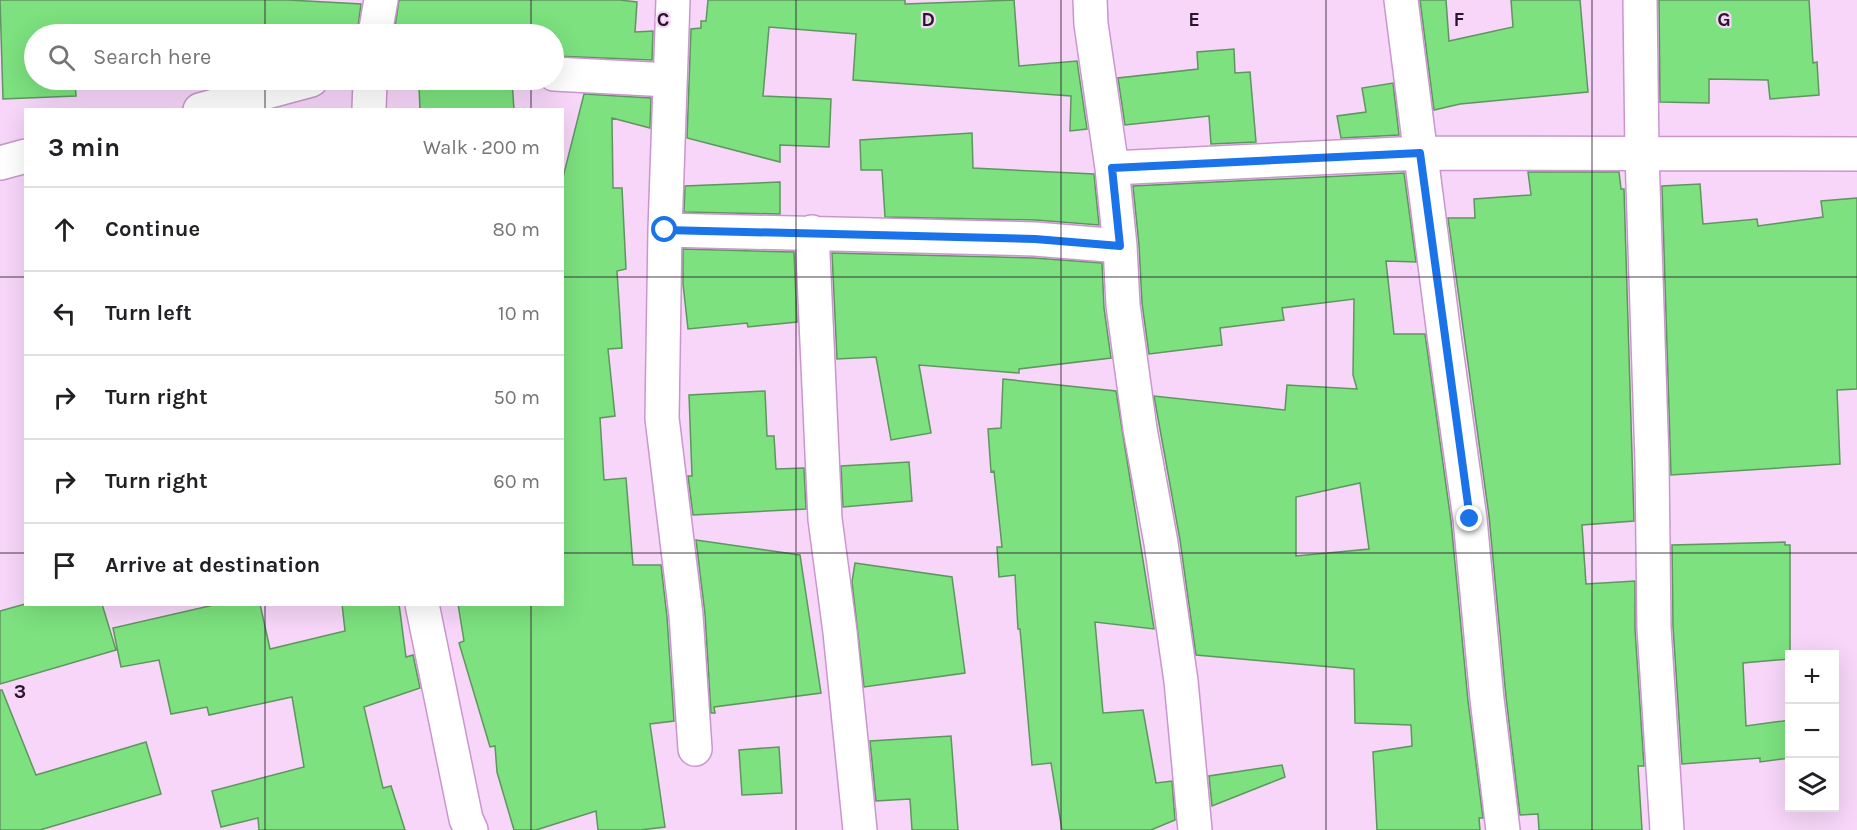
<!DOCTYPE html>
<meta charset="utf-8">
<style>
:root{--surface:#fff;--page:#f2f2f2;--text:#202124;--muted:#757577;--line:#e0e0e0}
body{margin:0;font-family:Karla,sans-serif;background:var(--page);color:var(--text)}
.controls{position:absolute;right:18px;bottom:18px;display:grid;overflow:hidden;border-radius:0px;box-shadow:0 6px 24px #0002}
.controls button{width:54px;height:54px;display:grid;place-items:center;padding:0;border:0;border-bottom:2px solid var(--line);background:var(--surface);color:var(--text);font:30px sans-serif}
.stop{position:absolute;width:18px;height:18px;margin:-14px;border:4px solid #1a73e8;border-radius:50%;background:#fff}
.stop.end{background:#1a73e8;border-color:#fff;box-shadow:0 2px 6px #0008}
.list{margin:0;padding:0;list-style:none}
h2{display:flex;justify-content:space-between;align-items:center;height:78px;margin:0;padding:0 24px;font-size:26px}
h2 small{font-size:20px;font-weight:400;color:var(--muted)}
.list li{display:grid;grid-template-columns:39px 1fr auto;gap:18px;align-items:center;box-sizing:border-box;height:84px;padding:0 24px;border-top:2px solid var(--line)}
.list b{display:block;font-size:22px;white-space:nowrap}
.list em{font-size:20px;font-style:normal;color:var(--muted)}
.icon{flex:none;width:33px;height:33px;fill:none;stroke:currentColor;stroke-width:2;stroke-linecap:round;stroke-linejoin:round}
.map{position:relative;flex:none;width:1857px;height:830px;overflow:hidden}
.search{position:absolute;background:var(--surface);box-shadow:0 6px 24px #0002;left:24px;top:24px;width:540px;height:66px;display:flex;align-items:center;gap:15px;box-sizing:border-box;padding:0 21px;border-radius:33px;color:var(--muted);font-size:22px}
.panel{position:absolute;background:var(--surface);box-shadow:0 6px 24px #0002;left:24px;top:108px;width:540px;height:498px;border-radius:0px}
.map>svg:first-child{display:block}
.building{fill:#7ce17e;stroke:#5f955f;stroke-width:1.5;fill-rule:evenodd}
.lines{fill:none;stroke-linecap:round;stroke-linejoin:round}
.street-casing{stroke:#ca96ce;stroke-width:36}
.street{stroke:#fff;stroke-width:33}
.route{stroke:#1a73e8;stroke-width:8}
.grid{fill:none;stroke:#2a162c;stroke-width:1.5;stroke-opacity:0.55}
.grid-label{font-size:20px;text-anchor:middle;font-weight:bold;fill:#2a162c;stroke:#f7d6f9;stroke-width:4.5;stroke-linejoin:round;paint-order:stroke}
</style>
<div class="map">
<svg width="1857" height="830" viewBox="0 0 1857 830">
<rect width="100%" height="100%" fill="#f7d6f9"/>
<!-- building -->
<path class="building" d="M0,0H289L361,4L357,34H34V80H75L76,96L3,99Z
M399,0H620L637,2L635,32L653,31L652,60L554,56V34H394Z
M708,0H905V4L1014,0L1019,66L1077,61L1087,129L1070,131L1071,96L853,80L856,34L769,27L763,96L831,99L829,147L780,145V162L687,138L691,29L701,28V21H706Z
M1420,0H1446L1449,41L1513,27L1511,0H1580L1588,92L1460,104L1434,110Z
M1659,0H1809L1813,63L1817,62L1819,95L1770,99L1768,80L1709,79V103L1660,102Z
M1234,49L1235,73L1250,72L1256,142L1211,144L1209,116L1125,125L1118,78L1198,69L1197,52Z
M148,80H184L150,87Z
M512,80L514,110H420L419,85Z
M1393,83L1399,135L1341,138L1337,116L1366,112L1362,88Z
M584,94L651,98L650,128L612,118L613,188H622L626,269L617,271L622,348L608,349L615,416L600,418L604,480L626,478L633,565H661L667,617L674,721L650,724L665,827L640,830H598L596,811L536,830H514L497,772L495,746L490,747L459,643L464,641L458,604H562V181Z
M972,133L973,168L1094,174L1099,225L1036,220L885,217L882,170H861L860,140Z
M1528,172H1619L1621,189H1624L1634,521L1582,525L1586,584L1635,581V629L1644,766H1638L1642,830H1539L1538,814L1520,815L1506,697L1489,516L1448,218H1475L1474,199L1531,195Z
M1404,173L1416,262L1386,261L1394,334H1425L1451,521L1468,701L1483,818H1479L1480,830H1377L1373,752L1412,746L1411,725L1355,723L1354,669L1196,655L1180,540L1154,396L1285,410L1287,385L1357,389L1353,375L1354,299L1282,308L1284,320L1220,328L1222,345L1149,354L1142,303L1139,245L1133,186ZM1360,483L1369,549L1296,556V497Z
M780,182V214L684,212L685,186Z
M1700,184L1703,224L1757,219L1758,226L1823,217L1821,201L1857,198V389L1837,390L1840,464L1671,475L1662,186Z
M683,249L794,252L797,322L748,327L747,323L688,329L683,284Z
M832,253L1034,258L1102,263L1104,308L1111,358L1019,369V373L919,365L931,433L891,440L876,357L837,359Z
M1003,379L1116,391L1154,629L1095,622L1103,713L1143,710L1156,783L1172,781L1175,820L1151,830H1062L1051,763L1032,765L1020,629H1018L1015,575L999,577L997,547H1002L994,471L991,472L988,429L1001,428Z
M765,391L767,436H774L776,469L804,468L806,509L693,515L688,476H692L689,395Z
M909,462L912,501L843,507L841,466Z
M696,540L800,555L821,693L714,707L715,713H711L705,614Z
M1785,542V545H1790V659L1743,663L1746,726L1790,720V758L1760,762V758L1682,764L1673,627L1672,545Z
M855,563L952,577L965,673L864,687L852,582Z
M25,604H102L116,650L0,684V611Z
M218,604H260L270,649L345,631L342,604H399L406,657L413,655L420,688L364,707L383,788L391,786L405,830H259L258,818L221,827L212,791L304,767L292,697L209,715L207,707L171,714L159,660L121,667L113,628Z
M0,690H2L36,775L146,742L161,794L40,830H0Z
M951,736L958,830H912L910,799L876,801L870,741Z
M779,747L782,793L742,795L739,750Z
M1282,765L1285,777L1212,806L1209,776Z"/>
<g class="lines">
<!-- street casing -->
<g class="street-casing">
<path id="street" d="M673,0L665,230L1035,239L1120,246
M1090,0L1091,24L1112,168L1120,246L1123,305L1140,429L1161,543L1181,681L1195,830
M1401,0L1444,335L1470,519L1487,699L1503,830
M1640,0L1642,154L1652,462L1654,628L1667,830
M375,34L381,0
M554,74L669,80
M200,110L311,80
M369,110L370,80
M0,163L26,156
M1112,168L1420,153L1857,154
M665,230L662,418L686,615L695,749
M812,232L825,519L840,632L860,830
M422,604L466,819L471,830"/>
</g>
<!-- street -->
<use href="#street" class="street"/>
</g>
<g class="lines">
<!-- route -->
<path class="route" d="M665,230L1035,239L1120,246L1112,168L1420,153L1470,519"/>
</g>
<!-- grid -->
<path class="grid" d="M265,0V34M531,0V34M796,0V830M1061,0V830M1326,0V830M1592,0V830M265,80V110M531,80V110M0,277H26M562,277H1857M0,553H26M562,553H1857M265,604V830M531,604V830"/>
<g class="grid-label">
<text x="663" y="26">C</text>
<text x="928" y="26">D</text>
<text x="1194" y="26">E</text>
<text x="1459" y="26">F</text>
<text x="1724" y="26">G</text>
<text x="20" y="698">3</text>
</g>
</svg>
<div class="controls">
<button>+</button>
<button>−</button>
<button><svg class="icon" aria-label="layers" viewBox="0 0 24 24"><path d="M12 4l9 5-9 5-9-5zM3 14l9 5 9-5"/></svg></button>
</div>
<div class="stop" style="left:665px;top:230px"></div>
<div class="stop end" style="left:1470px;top:519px"></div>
<div class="search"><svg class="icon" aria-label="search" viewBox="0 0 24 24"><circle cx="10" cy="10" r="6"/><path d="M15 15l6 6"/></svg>Search here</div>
<section class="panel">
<h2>3 min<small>Walk · 200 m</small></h2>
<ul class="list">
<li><svg class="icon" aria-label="ahead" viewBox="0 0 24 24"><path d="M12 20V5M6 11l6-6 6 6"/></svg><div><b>Continue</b></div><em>80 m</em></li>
<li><svg class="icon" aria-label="left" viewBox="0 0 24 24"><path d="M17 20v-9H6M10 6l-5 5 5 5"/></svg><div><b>Turn left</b></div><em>10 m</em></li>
<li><svg class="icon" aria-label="right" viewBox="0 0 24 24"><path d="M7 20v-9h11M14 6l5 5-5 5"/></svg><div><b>Turn right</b></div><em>50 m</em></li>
<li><svg class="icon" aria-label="right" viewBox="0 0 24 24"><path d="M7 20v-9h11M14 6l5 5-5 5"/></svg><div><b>Turn right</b></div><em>60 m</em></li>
<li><svg class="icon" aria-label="arrive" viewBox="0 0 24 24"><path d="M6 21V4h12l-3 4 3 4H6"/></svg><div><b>Arrive at destination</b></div></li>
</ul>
</section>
</div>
